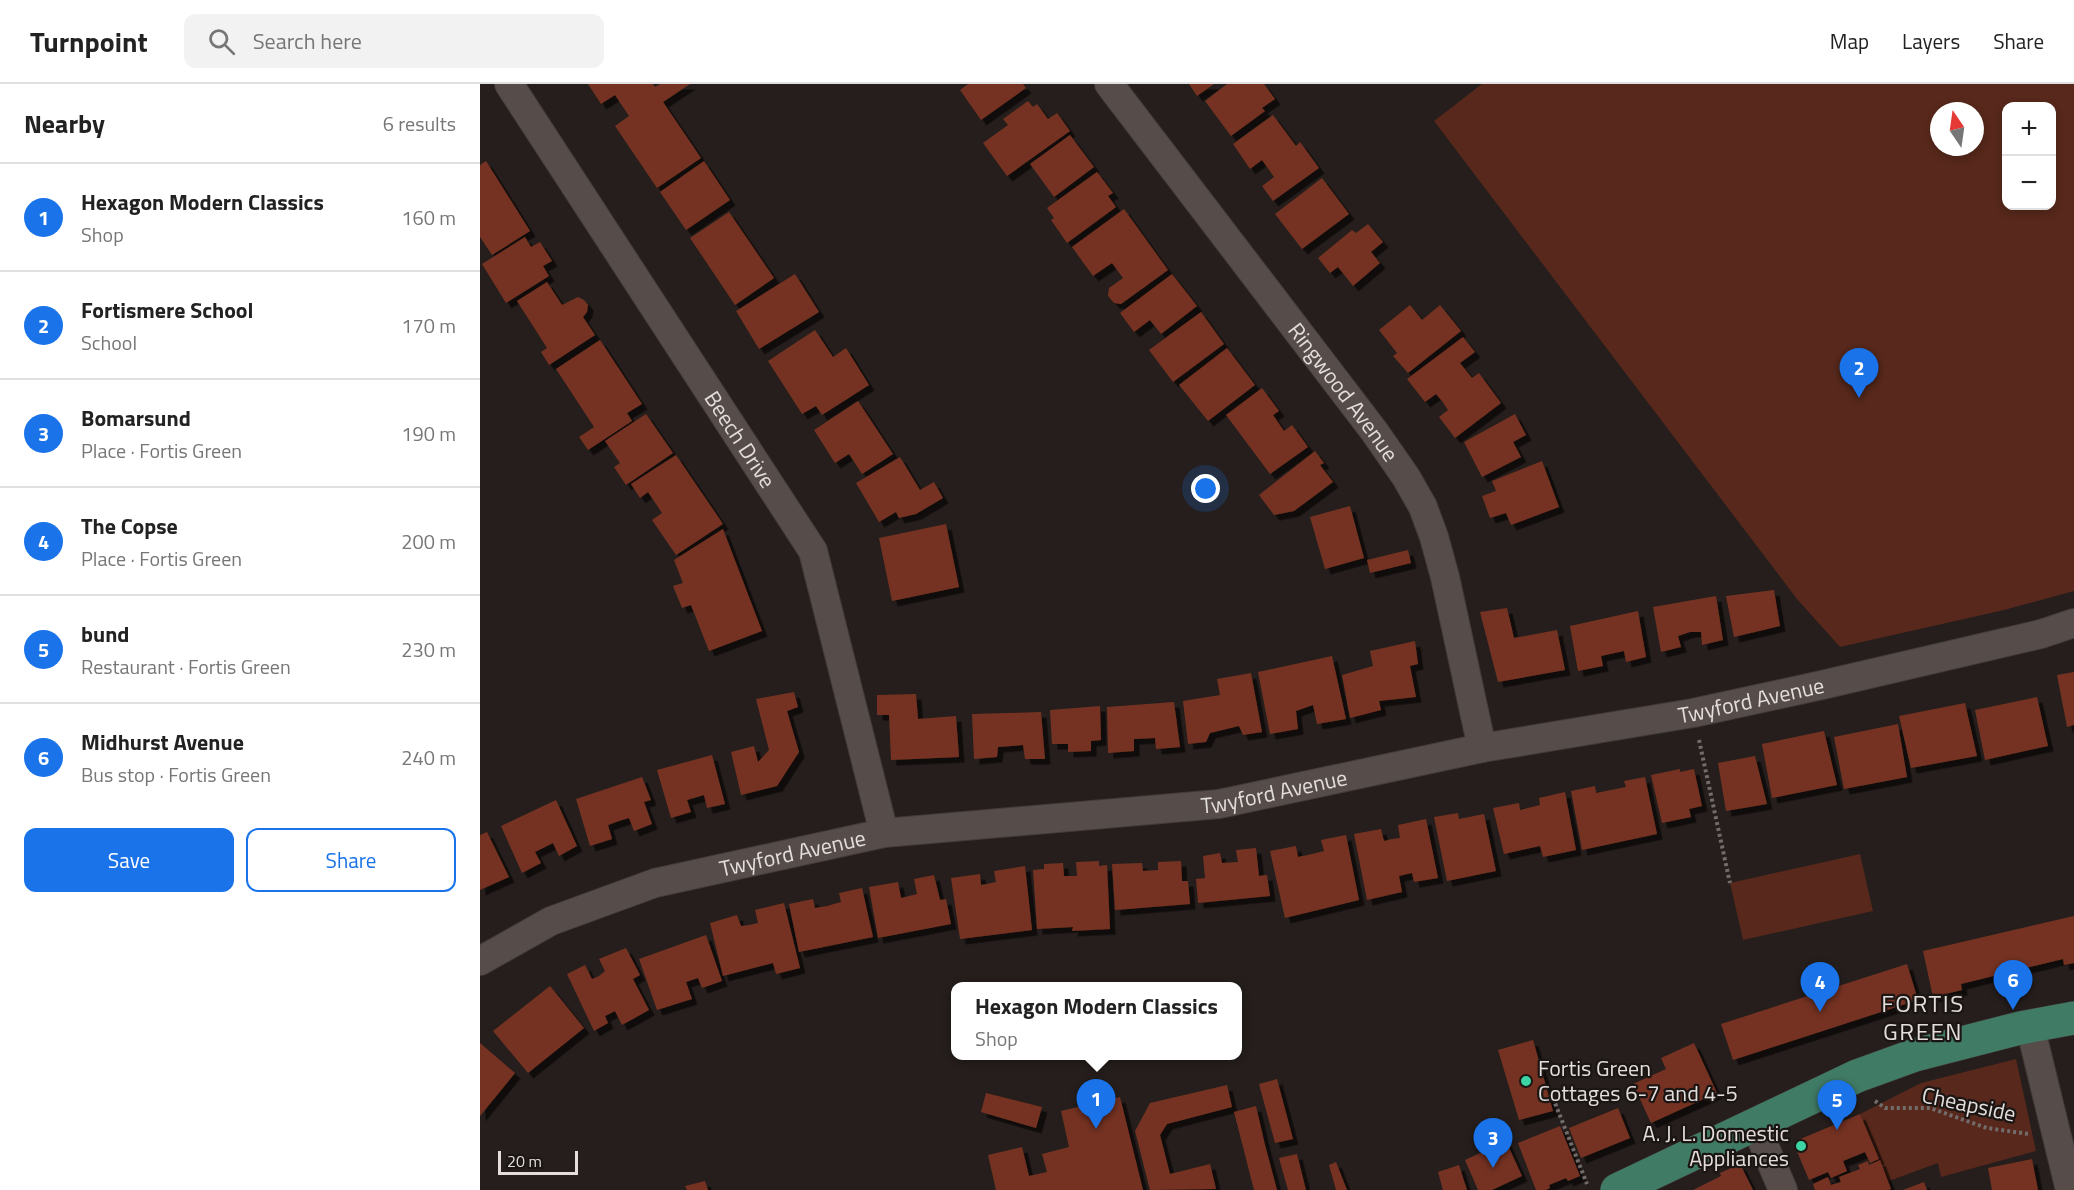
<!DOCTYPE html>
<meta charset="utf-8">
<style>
:root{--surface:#fff;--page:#f2f2f2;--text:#222;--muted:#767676;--line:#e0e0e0;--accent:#1a73e8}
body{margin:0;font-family:"Titillium Web",sans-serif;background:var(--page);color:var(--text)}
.controls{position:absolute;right:18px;top:18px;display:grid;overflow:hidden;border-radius:12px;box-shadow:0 3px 9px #0003}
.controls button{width:54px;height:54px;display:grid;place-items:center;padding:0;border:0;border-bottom:2px solid var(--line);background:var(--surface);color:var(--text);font:30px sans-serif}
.compass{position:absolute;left:1450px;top:18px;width:54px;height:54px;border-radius:50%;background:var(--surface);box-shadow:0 3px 9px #0003;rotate:347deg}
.scale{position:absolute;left:18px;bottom:15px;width:80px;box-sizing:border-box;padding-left:6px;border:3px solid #e3dedc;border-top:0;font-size:16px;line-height:21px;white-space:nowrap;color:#e3dedc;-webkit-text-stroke:4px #1b1513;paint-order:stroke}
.you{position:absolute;left:726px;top:405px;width:21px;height:21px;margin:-15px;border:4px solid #fff;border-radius:50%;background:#1a73e8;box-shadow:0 0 0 9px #1a73e833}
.badge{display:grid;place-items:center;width:39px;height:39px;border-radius:50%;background:var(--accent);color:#fff;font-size:20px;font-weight:700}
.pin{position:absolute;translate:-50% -50px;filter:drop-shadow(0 2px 3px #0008)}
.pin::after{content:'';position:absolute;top:32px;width:21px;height:18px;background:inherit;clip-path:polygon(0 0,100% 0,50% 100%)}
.popup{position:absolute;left:471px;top:898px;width:291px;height:78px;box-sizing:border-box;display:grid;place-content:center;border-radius:12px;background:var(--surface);filter:drop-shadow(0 2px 4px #0005);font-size:20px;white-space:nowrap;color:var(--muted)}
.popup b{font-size:22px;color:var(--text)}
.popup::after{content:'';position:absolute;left:50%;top:100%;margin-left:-12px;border:12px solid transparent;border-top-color:var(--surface)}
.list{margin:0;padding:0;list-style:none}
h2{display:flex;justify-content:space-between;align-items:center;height:78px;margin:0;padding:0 24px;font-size:26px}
h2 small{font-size:20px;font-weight:400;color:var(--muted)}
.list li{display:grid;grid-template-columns:39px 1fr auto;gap:18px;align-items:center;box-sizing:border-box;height:108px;padding:0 24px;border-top:2px solid var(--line)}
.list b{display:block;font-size:22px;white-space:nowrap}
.list p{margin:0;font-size:20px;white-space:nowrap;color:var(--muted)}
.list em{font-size:20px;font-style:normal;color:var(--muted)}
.actions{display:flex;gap:12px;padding:18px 24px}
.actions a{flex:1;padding:14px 0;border:2px solid var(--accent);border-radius:12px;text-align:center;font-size:21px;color:var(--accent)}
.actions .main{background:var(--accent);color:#fff}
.icon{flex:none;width:33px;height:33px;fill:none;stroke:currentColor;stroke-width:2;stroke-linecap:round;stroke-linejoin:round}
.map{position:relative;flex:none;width:1594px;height:1106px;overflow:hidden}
header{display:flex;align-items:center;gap:36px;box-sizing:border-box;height:84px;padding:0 30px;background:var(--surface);border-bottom:2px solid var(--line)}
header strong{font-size:28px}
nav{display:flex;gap:33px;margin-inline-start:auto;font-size:21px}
.search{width:420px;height:54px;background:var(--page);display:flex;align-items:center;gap:15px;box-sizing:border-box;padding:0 21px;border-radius:12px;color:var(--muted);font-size:22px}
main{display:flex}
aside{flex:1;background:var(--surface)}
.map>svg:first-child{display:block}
.park{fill:#57281b;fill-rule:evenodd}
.building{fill:#743320;filter:url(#shadow)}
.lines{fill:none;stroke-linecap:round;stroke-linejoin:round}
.minor-casing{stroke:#413b39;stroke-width:30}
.primary-casing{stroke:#413b39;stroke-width:34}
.path{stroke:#726c6a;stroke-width:4;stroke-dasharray:3 3;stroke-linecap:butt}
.minor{stroke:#564d4b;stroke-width:28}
.primary{stroke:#407b65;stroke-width:33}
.poi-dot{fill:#3cd4a4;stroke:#1b1513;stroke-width:2}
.labels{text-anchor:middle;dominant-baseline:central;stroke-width:4.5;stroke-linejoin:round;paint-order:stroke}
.street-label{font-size:22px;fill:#e3dedc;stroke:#1b1513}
.poi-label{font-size:22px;fill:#e3dedc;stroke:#1b1513;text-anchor:start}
.neighbourhood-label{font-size:24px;letter-spacing:1.5px;fill:#e3dedc;stroke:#1b1513}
</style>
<header>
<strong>Turnpoint</strong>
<div class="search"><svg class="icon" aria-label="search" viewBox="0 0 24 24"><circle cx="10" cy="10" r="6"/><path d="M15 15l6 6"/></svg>Search here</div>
<nav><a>Map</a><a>Layers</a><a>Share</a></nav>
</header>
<main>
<aside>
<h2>Nearby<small>6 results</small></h2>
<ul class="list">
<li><span class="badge">1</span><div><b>Hexagon Modern Classics</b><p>Shop</p></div><em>160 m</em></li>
<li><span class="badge">2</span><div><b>Fortismere School</b><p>School</p></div><em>170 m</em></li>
<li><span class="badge">3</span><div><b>Bomarsund</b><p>Place · Fortis Green</p></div><em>190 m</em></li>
<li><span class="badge">4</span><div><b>The Copse</b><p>Place · Fortis Green</p></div><em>200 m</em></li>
<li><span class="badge">5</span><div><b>bund</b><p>Restaurant · Fortis Green</p></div><em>230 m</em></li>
<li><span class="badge">6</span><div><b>Midhurst Avenue</b><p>Bus stop · Fortis Green</p></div><em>240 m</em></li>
</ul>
<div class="actions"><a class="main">Save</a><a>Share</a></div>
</aside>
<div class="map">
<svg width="1594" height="1106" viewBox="0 0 1594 1106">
<defs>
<filter id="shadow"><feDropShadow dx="5.5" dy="5.5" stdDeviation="0" flood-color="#0009"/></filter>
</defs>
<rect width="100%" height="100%" fill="#251e1c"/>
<!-- park -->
<path class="park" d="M1002,0H1594V507L1524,526L1360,563L1317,515L954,37ZM1572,22V122H1526V22ZM1459,27H1495V63H1459Z
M1380,770L1393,827L1263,856L1250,799Z
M1536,975L1556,1067L1461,1093L1458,1079L1409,1097L1380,1030L1441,999Z"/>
<!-- building -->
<path class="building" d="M108,0H173L175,3L180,0H210L183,18L221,74L177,104L135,42L149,32L135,11L121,20Z
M488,0H543L546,4L501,36L480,6Z
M709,0H734L717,12Z
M747,0H784L795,15L782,24L785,27L751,52L725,17Z
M548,17L553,23L557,20L568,35L577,29L590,47L527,92L503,59L528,41L523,35Z
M793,31L816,62L820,58L839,84L793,117L782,102L794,93L787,83L782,76L770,85L753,60Z
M590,51L614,83L574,113L550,80Z
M6,77L50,147L12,171L0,153V81Z
M224,77L250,116L206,146L180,108Z
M617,88L633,109L628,112L636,123L587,159L571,136L574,134L567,124Z
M842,94L869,130L822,165L795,130Z
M644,125L688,186L641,220L634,219L628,212L629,204L643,194L632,179L613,192L592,163Z
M249,128L294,194L255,221L210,154Z
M888,140L903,158L891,168L900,179L873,202L858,183L850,189L838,174L872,146L876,149Z
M45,153L51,163L60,158L72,177L63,182L69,192L26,219L2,180Z
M315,190L339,228L279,265L256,227Z
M692,190L717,222L681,250L670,236L654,248L640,229Z
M67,198L82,221L98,213L104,216L108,221L107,228L103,233L115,251L69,281L61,268L67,264L37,217Z
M930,221L942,236L960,221L981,247L928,289L913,272L917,269L899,246Z
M721,228L744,260L693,298L669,266Z
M335,246L353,273L366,264L389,301L342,331L336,322L322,330L288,277Z
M983,253L995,268L980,279L992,294L999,289L1021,319L975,354L959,333L968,326L962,317L956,310L945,318L927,295Z
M120,256L162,320L147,329L152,337L108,366L99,353L114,343L76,285Z
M747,264L775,301L728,337L699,301Z
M782,304L799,327L793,331L804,347L812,341L828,363L790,390L746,331Z
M378,317L413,370L382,390L369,370L355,379L334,346Z
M166,330L193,369L146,401L134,383L140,379L125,357Z
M1035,330L1046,351L1033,358L1041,373L1002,393L984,358Z
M835,367L844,379L840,381L853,398L814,427L794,431L779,411Z
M196,371L243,440L196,471L172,436L182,429L168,408L160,414L151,400Z
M420,373L440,406L454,398L463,414L436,430L419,434L416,428L399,438L376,399Z
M1062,377L1079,423L1031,441L1026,429L1010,434L1002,412L1016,407L1012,397Z
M870,422L884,474L845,485L830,433Z
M466,440L479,503L412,517L399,454Z
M243,445L282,547L229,567L211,521L202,524L193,502L203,499L194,476Z
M928,466L931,479L890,489L887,476Z
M1294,506L1300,542L1254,553L1246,512Z
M1236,512L1243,556L1222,561L1221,548H1210L1198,552L1201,563L1181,568L1173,523Z
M1027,524L1034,554L1077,546L1085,586L1018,598L1000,528Z
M1158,527L1166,573L1146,578L1144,567L1121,572L1123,582L1098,587L1090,542Z
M935,557L938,580L930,582L936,613L899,617L901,626L870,634L862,591L893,582L890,567Z
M852,572L866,635L837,640L833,621L816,627L818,645L790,650L778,588Z
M1594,588V641L1587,643L1577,591Z
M771,589L782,648L763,651L759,642L730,649L726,658L708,660L703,617L740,611L737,595Z
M314,608L318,623L307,627L319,668L297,702L261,711L251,668L274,662L278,678L289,666L276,615Z
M436,610L438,635L476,632L479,673L411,676L409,631H397V611Z
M1557,613L1568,662L1505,676L1495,626Z
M694,618L700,663L676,665L675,654L654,655V667L628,669L627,623Z
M1485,619L1497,672L1431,684L1419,632Z
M620,622L621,656L611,657V667L588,668V660H572L570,626Z
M561,628L565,675H545L543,661L518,663L517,673L494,675L492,630Z
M1418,640L1427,693L1364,705L1354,653Z
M1344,647L1357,701L1292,714L1282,660Z
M232,671L245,720L227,724L224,711L207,716L211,728L191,734L177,686Z
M1275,672L1287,720L1246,727L1238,679Z
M1200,685V688L1214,685L1222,722L1209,725L1211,733L1182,739L1171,691Z
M162,693L171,716L164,718L172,740L154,747L149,734L139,737L128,741L132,755L110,762L96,715Z
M1165,693L1177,750L1102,766L1091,707L1115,702L1116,709L1146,703L1144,697Z
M1085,708L1096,766L1063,773L1060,762L1024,770L1013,724L1039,719L1040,726L1060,721L1059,714Z
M76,716L97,762L79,772L73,759L55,768L61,779L42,789L21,742Z
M978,729L979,735L1004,730L1016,787L967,797L954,733Z
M946,735L958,794L934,798L932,789L919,792L922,808L887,816L874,750L901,745L904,757L912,755L920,754L918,741Z
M7,748L29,793L0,806V751Z
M866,751L879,816L805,834L790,767L816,762L818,773L832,770L844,767L841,756Z
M776,764L779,792L787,791L790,812L718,819L716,795L725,794L723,772L740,769L742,779L758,778L756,766Z
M619,777V782L627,781L630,845L592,847L593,843L557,845L553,786L564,785V780L583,779L584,792H597L596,778Z
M701,777L702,797H708L710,820L635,826L632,780L662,779L663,787L678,786V778Z
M545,782L552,846L480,855L471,794L500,790L501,801L507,800L516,798L514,787Z
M454,791L460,816L466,815L471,840L398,854L389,803L418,798L421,814L437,810L434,795Z
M382,804L393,853L319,868L309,820L333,815L335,824L347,822L361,818L359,809Z
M304,819L320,884L296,890L293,879L243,892L230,839L257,831L261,842L269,841L278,839L275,826Z
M1594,832V879L1584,881L1583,875L1481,900L1482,906L1453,913L1443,867Z
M226,851L242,897L222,904L218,894L206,898L212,915L177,926L159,875Z
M146,864L160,891L153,895L169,926L142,941L135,927L125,932L128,939L114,947L87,890L105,881L112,895L119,892L125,887L119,875Z
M1427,880L1438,916L1253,976L1241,940Z
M70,902L104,944L48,989L13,947Z
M1053,956L1073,1027L1039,1036L1018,966Z
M0,959L35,989L0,1032Z
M1214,959L1237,1009L1171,1039L1153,1000L1186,985L1181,974Z
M797,995L813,1055L795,1059L779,1000Z
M747,1001L752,1023L687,1040L680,1051L690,1090L730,1080L736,1105L670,1106L655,1047L670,1019Z
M506,1009L562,1023L556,1044L501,1028Z
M640,1013L663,1106H516L508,1071L542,1063L549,1092L567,1088L562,1070L589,1063L581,1027Z
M776,1022L785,1061L797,1106H774L754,1028Z
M1138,1024L1150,1054L1101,1074L1089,1044Z
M1380,1030L1399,1075L1390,1079L1385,1068L1363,1077L1367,1087L1351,1094L1348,1088L1329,1096L1316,1065L1318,1056Z
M1080,1042L1100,1092L1088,1097L1086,1094L1069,1101L1070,1104L1066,1106H1056L1038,1059Z
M1026,1057L1042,1092L1012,1106H998L985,1076Z
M817,1070L826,1106H808L799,1074Z
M1552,1075L1558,1106H1512L1508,1084Z
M1400,1076L1411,1105L1408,1106H1335L1333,1100L1348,1093L1351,1101L1361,1098L1359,1093L1380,1085L1378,1081L1388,1077L1389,1081Z
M856,1078L867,1106H856L849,1081Z
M1260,1080L1273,1106H1213L1241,1092L1240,1089Z
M979,1081L987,1106H963L958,1088Z
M225,1097L228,1106H207L205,1102Z
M1444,1098L1447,1106H1423Z"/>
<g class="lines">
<!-- minor casing -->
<g class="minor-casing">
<g id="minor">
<path id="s1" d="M29,0L333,467L404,749"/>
<path id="s2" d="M629,0L894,347L926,393L943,423L954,453L965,493L1002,664"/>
<path id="s3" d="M0,877L71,837L175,799L404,749L739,720L1002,664L1213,629L1342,601L1561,550L1594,539"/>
<path d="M1550,942L1590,1106"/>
<path d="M1275,1040L1303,1106"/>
</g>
</g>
<!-- primary casing -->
<g class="primary-casing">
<path id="primary" d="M1137,1106L1377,992L1435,971L1540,944L1594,934"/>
</g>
<!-- path -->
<path class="path" d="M1219,656L1250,799
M1073,1014L1107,1100
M1395,1017L1405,1024H1450L1507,1044L1549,1050"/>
<!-- minor -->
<use href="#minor" class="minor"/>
<!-- primary -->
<use href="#primary" class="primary"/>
</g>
<!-- markers -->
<g class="poi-dot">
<circle cx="1046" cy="997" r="6"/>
<circle cx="1321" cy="1062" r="6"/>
</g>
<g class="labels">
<!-- street labels -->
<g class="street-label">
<text stroke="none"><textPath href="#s2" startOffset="387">Ringwood Avenue</textPath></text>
<text stroke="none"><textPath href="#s1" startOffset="424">Beech Drive</textPath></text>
<text stroke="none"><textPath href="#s3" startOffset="1305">Twyford Avenue</textPath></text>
<text stroke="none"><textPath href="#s3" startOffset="819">Twyford Avenue</textPath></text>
<text stroke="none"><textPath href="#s3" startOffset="333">Twyford Avenue</textPath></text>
<text transform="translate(1489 1020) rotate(12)">Cheapside</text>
</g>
<!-- poi labels -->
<g class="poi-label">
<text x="1058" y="984">Fortis Green<tspan x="1058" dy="25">Cottages 6-7 and 4-5</tspan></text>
<text x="1309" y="1049" text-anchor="end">A. J. L. Domestic<tspan x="1309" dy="25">Appliances</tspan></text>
</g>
<!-- neighbourhood labels -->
<g class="neighbourhood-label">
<text x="1443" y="919">FORTIS<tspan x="1443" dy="28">GREEN</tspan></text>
</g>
</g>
</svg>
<div class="controls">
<button>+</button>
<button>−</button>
</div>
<svg class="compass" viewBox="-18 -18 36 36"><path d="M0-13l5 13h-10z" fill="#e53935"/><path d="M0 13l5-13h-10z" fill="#767676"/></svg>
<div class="scale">20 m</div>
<div class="you"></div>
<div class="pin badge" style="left:616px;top:1045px">1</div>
<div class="popup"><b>Hexagon Modern Classics</b>Shop</div>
<div class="pin badge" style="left:1379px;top:314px">2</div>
<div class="pin badge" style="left:1013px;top:1084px">3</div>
<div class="pin badge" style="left:1340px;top:928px">4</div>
<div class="pin badge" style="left:1357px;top:1046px">5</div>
<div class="pin badge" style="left:1533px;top:926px">6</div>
</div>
</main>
